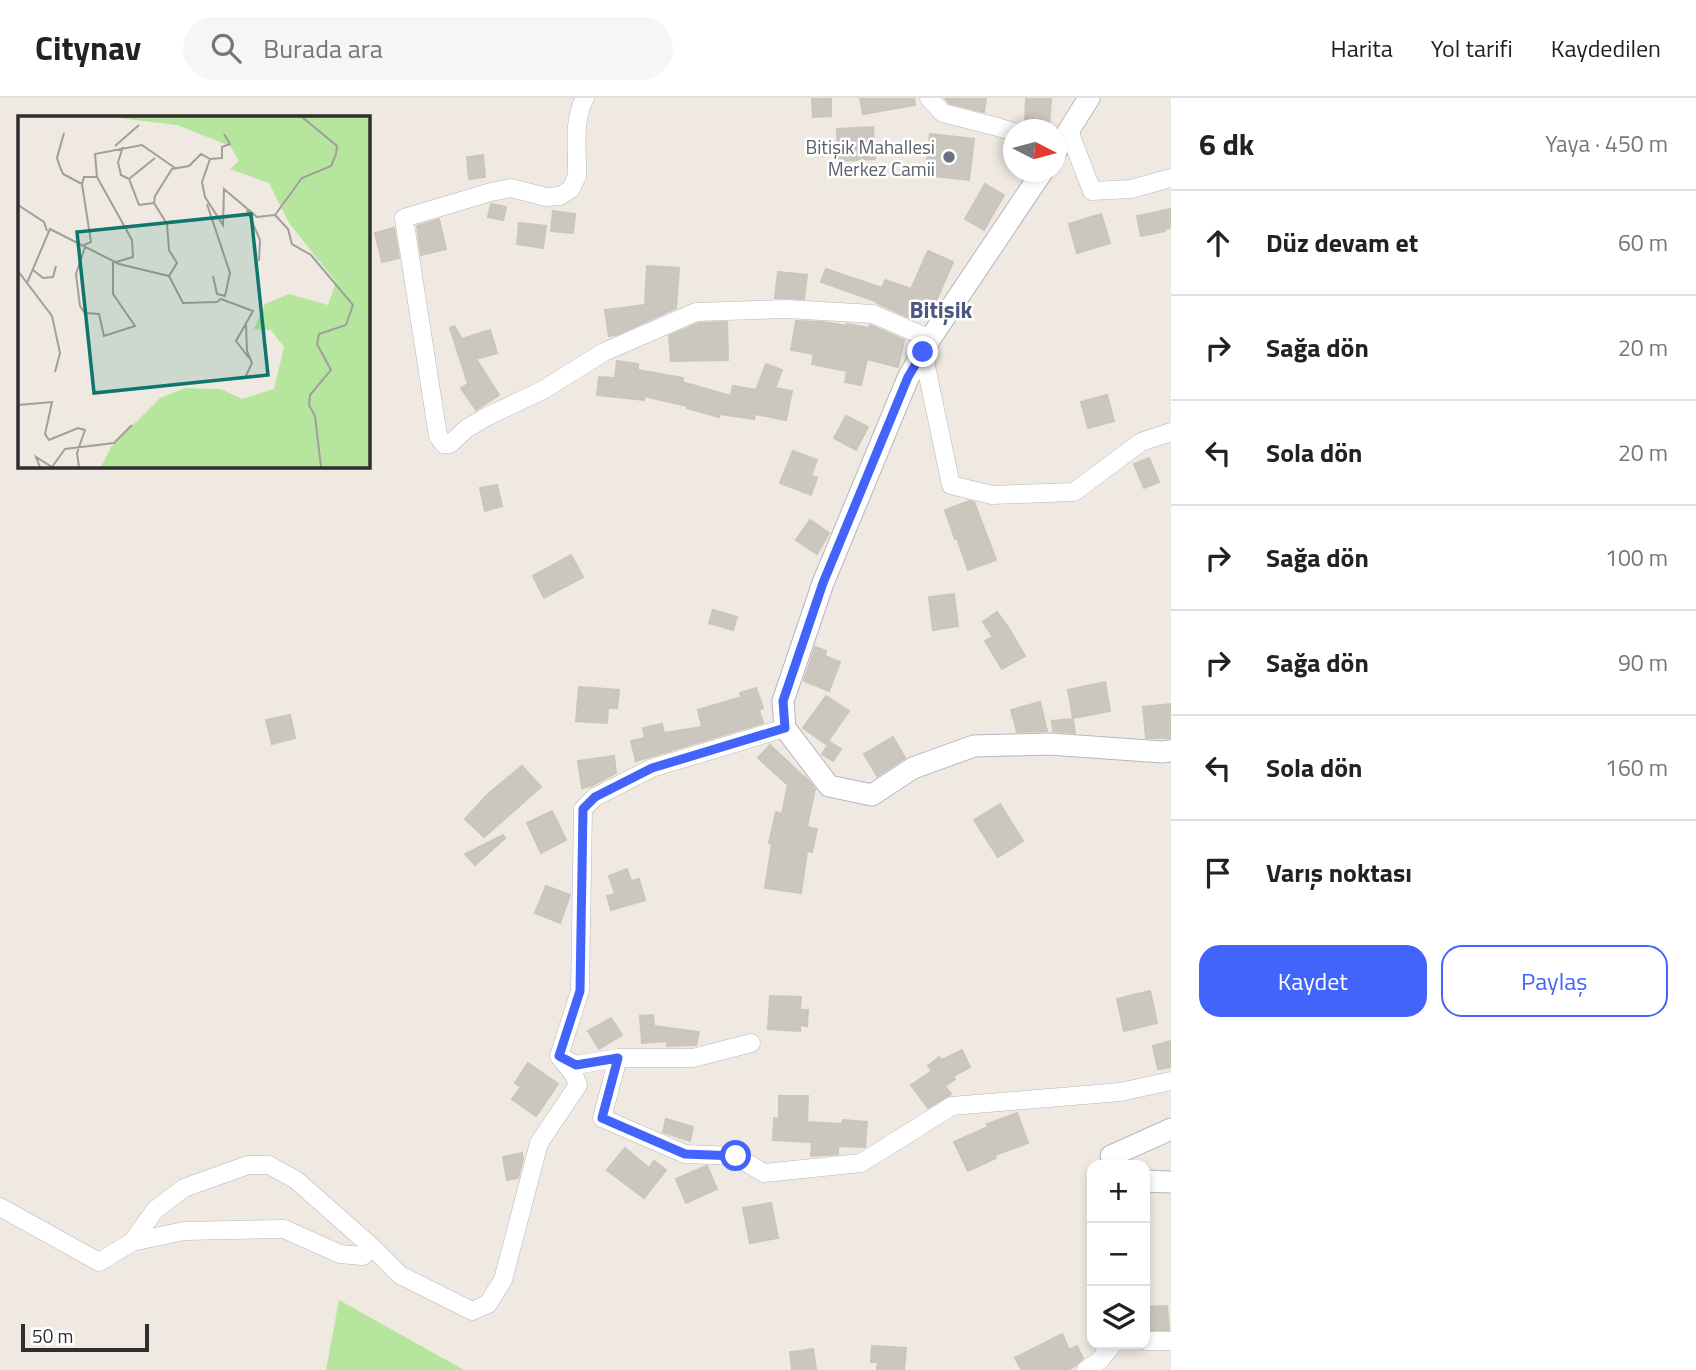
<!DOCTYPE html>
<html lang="tr">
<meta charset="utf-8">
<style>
:root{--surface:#fff;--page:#f6f6f6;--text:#222;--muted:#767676;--line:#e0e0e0;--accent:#4264fb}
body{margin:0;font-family:"Titillium Web",sans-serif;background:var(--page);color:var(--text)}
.controls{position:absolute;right:21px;bottom:21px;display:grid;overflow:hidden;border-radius:14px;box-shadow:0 4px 10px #0003}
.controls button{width:63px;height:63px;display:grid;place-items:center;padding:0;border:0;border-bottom:2px solid var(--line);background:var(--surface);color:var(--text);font:35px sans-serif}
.compass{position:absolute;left:1003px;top:21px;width:63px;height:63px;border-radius:50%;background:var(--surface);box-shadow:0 4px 10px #0003;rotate:96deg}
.scale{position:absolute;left:21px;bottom:18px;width:128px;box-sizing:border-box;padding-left:7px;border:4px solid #2e2e2e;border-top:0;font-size:19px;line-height:24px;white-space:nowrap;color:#2e2e2e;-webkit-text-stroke:5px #fff;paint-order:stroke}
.stop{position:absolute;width:21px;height:21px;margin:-16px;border:5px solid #4264fb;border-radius:50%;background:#fff}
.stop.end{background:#4264fb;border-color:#fff;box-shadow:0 2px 7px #0008}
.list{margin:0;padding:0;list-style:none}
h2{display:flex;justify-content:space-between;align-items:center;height:91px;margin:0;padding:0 28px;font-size:30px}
h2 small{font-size:23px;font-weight:400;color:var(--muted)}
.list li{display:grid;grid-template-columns:46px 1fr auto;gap:21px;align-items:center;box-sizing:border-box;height:105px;padding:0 28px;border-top:2px solid var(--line)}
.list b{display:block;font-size:26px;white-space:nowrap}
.list em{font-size:23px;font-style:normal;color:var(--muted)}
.actions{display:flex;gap:14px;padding:21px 28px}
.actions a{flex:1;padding:16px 0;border:2px solid var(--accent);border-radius:21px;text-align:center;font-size:24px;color:var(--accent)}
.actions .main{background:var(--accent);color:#fff}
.icon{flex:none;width:38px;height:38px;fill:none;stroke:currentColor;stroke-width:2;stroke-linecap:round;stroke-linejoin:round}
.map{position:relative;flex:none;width:1171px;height:1272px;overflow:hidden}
header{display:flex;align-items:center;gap:42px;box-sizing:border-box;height:98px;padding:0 35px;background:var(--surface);border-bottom:2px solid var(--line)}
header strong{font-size:33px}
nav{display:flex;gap:38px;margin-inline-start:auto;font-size:24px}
.search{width:490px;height:63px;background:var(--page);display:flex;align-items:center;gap:18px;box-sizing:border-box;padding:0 24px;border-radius:38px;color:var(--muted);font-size:26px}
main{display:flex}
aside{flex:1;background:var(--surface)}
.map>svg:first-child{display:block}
.green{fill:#b6e59e}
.building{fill:#cbc7bf;stroke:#cbc5ba;stroke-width:2}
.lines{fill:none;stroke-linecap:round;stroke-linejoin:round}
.minor-casing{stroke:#b4b7c1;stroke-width:19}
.tertiary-casing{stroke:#b4b7c1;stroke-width:23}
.minor{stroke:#fff;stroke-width:18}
.tertiary{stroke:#fff;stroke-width:21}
.route{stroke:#4264fb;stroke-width:9}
.worship-dot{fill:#6b7280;stroke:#fff;stroke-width:2.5}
.labels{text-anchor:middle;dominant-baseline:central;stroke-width:5;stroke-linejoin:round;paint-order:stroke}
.worship-label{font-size:19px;fill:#5b616d;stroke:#fff;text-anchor:end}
.quarter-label{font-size:23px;font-weight:bold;fill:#4d5680;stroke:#fff}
.inset-road{fill:none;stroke:#a29e99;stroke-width:2}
.view{fill:#0f766e;fill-opacity:0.15;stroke:#0f766e;stroke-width:3.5}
.inset-edge{fill:none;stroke:#2e2e2e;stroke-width:3.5}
</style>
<header>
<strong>Citynav</strong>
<div class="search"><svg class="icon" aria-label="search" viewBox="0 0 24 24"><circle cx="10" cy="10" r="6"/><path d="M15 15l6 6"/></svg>Burada ara</div>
<nav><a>Harita</a><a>Yol tarifi</a><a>Kaydedilen</a></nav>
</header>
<main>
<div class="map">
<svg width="1171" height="1272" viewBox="0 0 1171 1272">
<rect width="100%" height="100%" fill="#efe9e1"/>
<!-- green -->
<path class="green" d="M339,1202L464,1272H326Z"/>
<!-- building -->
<path class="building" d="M812,0H831V18L813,19Z
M860,0H914L915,7L863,16Z
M945,0H986L984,14L949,5Z
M1026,0H1051L1049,30L1025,28Z
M873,29L875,61L838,63L837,31Z
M930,36L974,41L969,82L925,77Z
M483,57L485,79L469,81L467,59Z
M985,86L1004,97L984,132L965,121Z
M491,106L506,109L503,122L488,119Z
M1171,111V130L1165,131V133L1141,138L1137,118Z
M553,113L575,116L573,135L551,133Z
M1101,116L1110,145L1077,155L1069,126Z
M439,121L446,151L421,157L417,128Z
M519,125L546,128L543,150L517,146Z
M394,130L399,160L382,164L375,135Z
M928,153L953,164L933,210L920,204L914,222L877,205L878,204L821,184L826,171L882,190L885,182L911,191Z
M647,168L679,170L676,210L616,237L609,238L605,212L645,207Z
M778,174L807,177L804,201L775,200Z
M796,223L823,224L847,228V226L869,230L870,227L904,242L898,269L867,261L861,287L845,284L847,273L812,266L814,256L791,252Z
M727,224L728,262L671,263L669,238L699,225Z
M454,228L462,241L490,232L497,255L476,261L499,297L476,312L461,290L468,286L450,230Z
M617,263L638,266V272L683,280L682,284L731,298L733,288L756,292L766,266L782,272L775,290L792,293L786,322L755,316L754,321L720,316L719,319L687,310V308L644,298V302L597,297L599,279L615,280Z
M1107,297L1114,323L1088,330L1081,304Z
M846,318L868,329L856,352L834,340Z
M793,353L817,362L811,378L817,380L811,397L780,385Z
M1149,360L1159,384L1144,390L1134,366Z
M497,387L502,408L485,413L480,390Z
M969,403L974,404L996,462L968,472L957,440L955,441L945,412Z
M810,422L829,435L817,456L796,442Z
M571,457L583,479L544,500L533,478Z
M954,496L958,528L933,532L929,499Z
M713,512L737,519L733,532L709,525Z
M997,514L1008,529L1025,558L1002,571L985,543L993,539L983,524Z
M815,549L826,553L825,558L840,564L829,593L804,583Z
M1105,584L1110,613L1073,620L1068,592Z
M579,589L619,592L617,610H608L607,625L576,623Z
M756,590L763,610L759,612L763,625L636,663L631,643L645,640L643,630L662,626L664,635L702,629L698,612L742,599L740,595Z
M826,598L849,613L826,646L803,630Z
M1040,604L1047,633L1017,634L1011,612Z
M1171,606V640H1146L1143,609Z
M290,617L295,640L272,646L266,622Z
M1073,621L1075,635L1053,633L1052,623Z
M893,639L905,660L877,678L864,656Z
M830,644L841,651L833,663L822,656Z
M770,647L803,678L805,679L813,688L812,690L815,691L807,729L817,731L812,754L807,753L801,795L765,790L772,746L769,745L776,714L782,716L788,687L758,660Z
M614,658L616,675L591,688L582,690L578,663Z
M522,668L541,689L484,739L465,721L488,696Z
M1000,706L1023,743L998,759L974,722Z
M552,713L566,742L541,755L527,725Z
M503,737L505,740L475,767L465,756Z
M627,771L631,783L639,781L645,802L611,812L607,798L615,796L609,778Z
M546,788L570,797L560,825L535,815Z
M1150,893L1157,925L1124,933L1117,901Z
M770,898L801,899L800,912H808L807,928L800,927V933L768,931Z
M653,917L654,928L699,934L696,947L667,948V943L642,945L640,918Z
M611,920L622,937L599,951L588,933Z
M1171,943V969L1158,971L1153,948Z
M962,952L970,969L953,978L955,981L945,988L951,996L928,1010L911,987L932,973L928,968L939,959L942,962Z
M528,965L558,986L536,1018L512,1001L521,989L515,985Z
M779,998H808L807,1024L842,1026L843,1022L867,1024L865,1049L838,1048V1056L811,1058L812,1044L773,1042L774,1020L779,1021Z
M1017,1015L1028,1045L995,1057L996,1060L968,1073L954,1044L988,1029L987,1026Z
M666,1021L693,1029L690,1043L663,1034Z
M625,1050L649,1070L654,1063L666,1072L644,1100L607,1072Z
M522,1055L523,1061L518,1080L507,1082L503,1059Z
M706,1068H707L717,1091L686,1105L676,1081Z
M771,1105L778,1140L750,1145L743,1110Z
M1167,1208L1169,1232H1145V1209Z
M1062,1236L1069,1252L1077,1248L1083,1260L1075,1268L1068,1272H1022L1015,1260Z
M872,1248L906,1250L904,1272H877L878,1264H871Z
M813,1251L816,1272H792L790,1254Z"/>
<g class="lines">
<!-- minor casing -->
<g class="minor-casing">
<path id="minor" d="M585,0C572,24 578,52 577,78L571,91L560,98L546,99L511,90L491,94L404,120L438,338L444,346H450L466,331L488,318L543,292L604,254L696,214L787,211L873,216L930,241
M929,0L943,15L994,28L1014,34
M1069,33L1092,93L1131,91L1171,80
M923,254L951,387L992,397L1074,394L1141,344L1171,334
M751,945L693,960H618L602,1020L685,1056L735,1058L764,1075L861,1065L952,1008L1120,994L1171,983
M618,960L576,967L559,958L580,893L583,711L595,699L652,670L785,630
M0,1109L99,1164L132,1144L184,1133L284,1131L340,1156L363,1158L372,1149
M132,1144L155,1112L184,1090L248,1067H269L296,1082L372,1149L400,1177L472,1213L488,1206L503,1182L539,1045L578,987L574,977L559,958
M1145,1243H1171
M1086,1272L1099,1263L1113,1246"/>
</g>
<!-- tertiary casing -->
<g class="tertiary-casing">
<path id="tertiary" d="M1056,53L1089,0
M1042,74L930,241L908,280L823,485L783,603L785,630L829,688L872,697L913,670L974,648L1050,646L1162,654L1171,653
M1118,1067L1111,1058L1171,1031
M1145,1083L1171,1084"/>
</g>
<!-- minor -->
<use href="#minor" class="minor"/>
<!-- tertiary -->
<use href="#tertiary" class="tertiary"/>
</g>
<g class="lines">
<!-- route -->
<path class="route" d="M736,1058L685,1056L602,1020L618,960L576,967L559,958L580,893L583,711L595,699L652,670L785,630L783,603L823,485L908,279L923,254"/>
</g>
<!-- markers -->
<circle class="worship-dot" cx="949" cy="59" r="7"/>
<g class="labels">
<!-- worship labels -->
<g class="worship-label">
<text x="935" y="48">Bitişik Mahallesi<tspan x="935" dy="22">Merkez Camii</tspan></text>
</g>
<!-- quarter labels -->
<g class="quarter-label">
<text x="941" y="211">Bitişik</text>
</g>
</g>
<!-- overview -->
<g transform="translate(18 18)">
<rect width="352" height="352" fill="#efe9e1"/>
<path d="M92,1H352V351H83L93,331L142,282L167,272L203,273L224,283L256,273L266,231L253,214L236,213L247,188L271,178L310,189L318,166L271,107L251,67L212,53L221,45L212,30L159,9Z" fill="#b6e59e"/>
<path class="inset-road" d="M46,17L39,42L42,51L45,58L64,68M97,30L121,9M105,31L100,46L103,59L111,63L121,89L136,87M192,43L204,42V31L212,28L206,18M111,63L137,42M189,88L212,157L207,180L199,178L195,160M0,89L26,106L29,115M229,94L242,124L241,145M257,99L270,113L274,128L293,139L335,189L328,209L301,218L299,228L313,254L292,279L291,289L297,300L303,351M257,99L284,62L313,50L318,38L319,30L284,1M66,129L73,126L64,68L66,61H79M67,131L58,158L62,190L67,197L81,198L86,220L117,210L95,178V146M98,146L115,141L114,124L79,61L77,38L124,29L157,52M15,154L25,162L35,161L38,150M0,155L9,167L32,113L101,148L151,160L159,147L151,134L149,108L136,87L137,80L154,53L171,50L183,38L192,43L184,66L187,81L205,109L206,73L239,101L257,99M151,160L165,187L199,186M9,167L34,200L42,237L37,256M199,186L203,183L235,195L218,225L231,242M227,262L234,247L229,235L228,209M0,289L34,286L27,318L31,324L60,312L67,314L59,337L61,351M22,351L18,341L34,351L47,333L96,327L114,309"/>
<path class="view" d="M233,98L250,259L76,277L59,116Z"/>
<rect width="352" height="352" class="inset-edge"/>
</g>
</svg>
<div class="controls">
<button>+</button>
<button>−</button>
<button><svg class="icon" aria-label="layers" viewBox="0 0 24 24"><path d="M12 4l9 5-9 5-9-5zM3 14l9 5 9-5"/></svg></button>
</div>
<svg class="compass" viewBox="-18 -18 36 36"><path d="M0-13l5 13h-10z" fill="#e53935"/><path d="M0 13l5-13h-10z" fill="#767676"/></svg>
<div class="scale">50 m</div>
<div class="stop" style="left:736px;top:1058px"></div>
<div class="stop end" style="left:923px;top:254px"></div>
</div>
<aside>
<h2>6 dk<small>Yaya · 450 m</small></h2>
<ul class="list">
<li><svg class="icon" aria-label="ahead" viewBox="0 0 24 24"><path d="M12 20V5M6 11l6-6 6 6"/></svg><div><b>Düz devam et</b></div><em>60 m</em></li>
<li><svg class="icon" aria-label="right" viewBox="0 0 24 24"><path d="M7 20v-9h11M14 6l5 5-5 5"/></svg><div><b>Sağa dön</b></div><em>20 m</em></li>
<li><svg class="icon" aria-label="left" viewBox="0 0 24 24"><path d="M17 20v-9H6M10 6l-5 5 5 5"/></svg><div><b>Sola dön</b></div><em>20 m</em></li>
<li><svg class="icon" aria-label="right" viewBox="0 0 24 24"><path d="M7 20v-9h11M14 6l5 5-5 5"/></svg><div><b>Sağa dön</b></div><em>100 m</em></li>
<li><svg class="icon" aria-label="right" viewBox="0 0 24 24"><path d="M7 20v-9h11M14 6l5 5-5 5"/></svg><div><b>Sağa dön</b></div><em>90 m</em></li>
<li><svg class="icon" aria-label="left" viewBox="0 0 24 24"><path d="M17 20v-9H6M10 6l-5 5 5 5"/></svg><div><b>Sola dön</b></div><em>160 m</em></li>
<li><svg class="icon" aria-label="arrive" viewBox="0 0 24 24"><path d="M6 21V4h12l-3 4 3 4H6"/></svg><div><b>Varış noktası</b></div></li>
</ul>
<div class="actions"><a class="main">Kaydet</a><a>Paylaş</a></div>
</aside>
</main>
